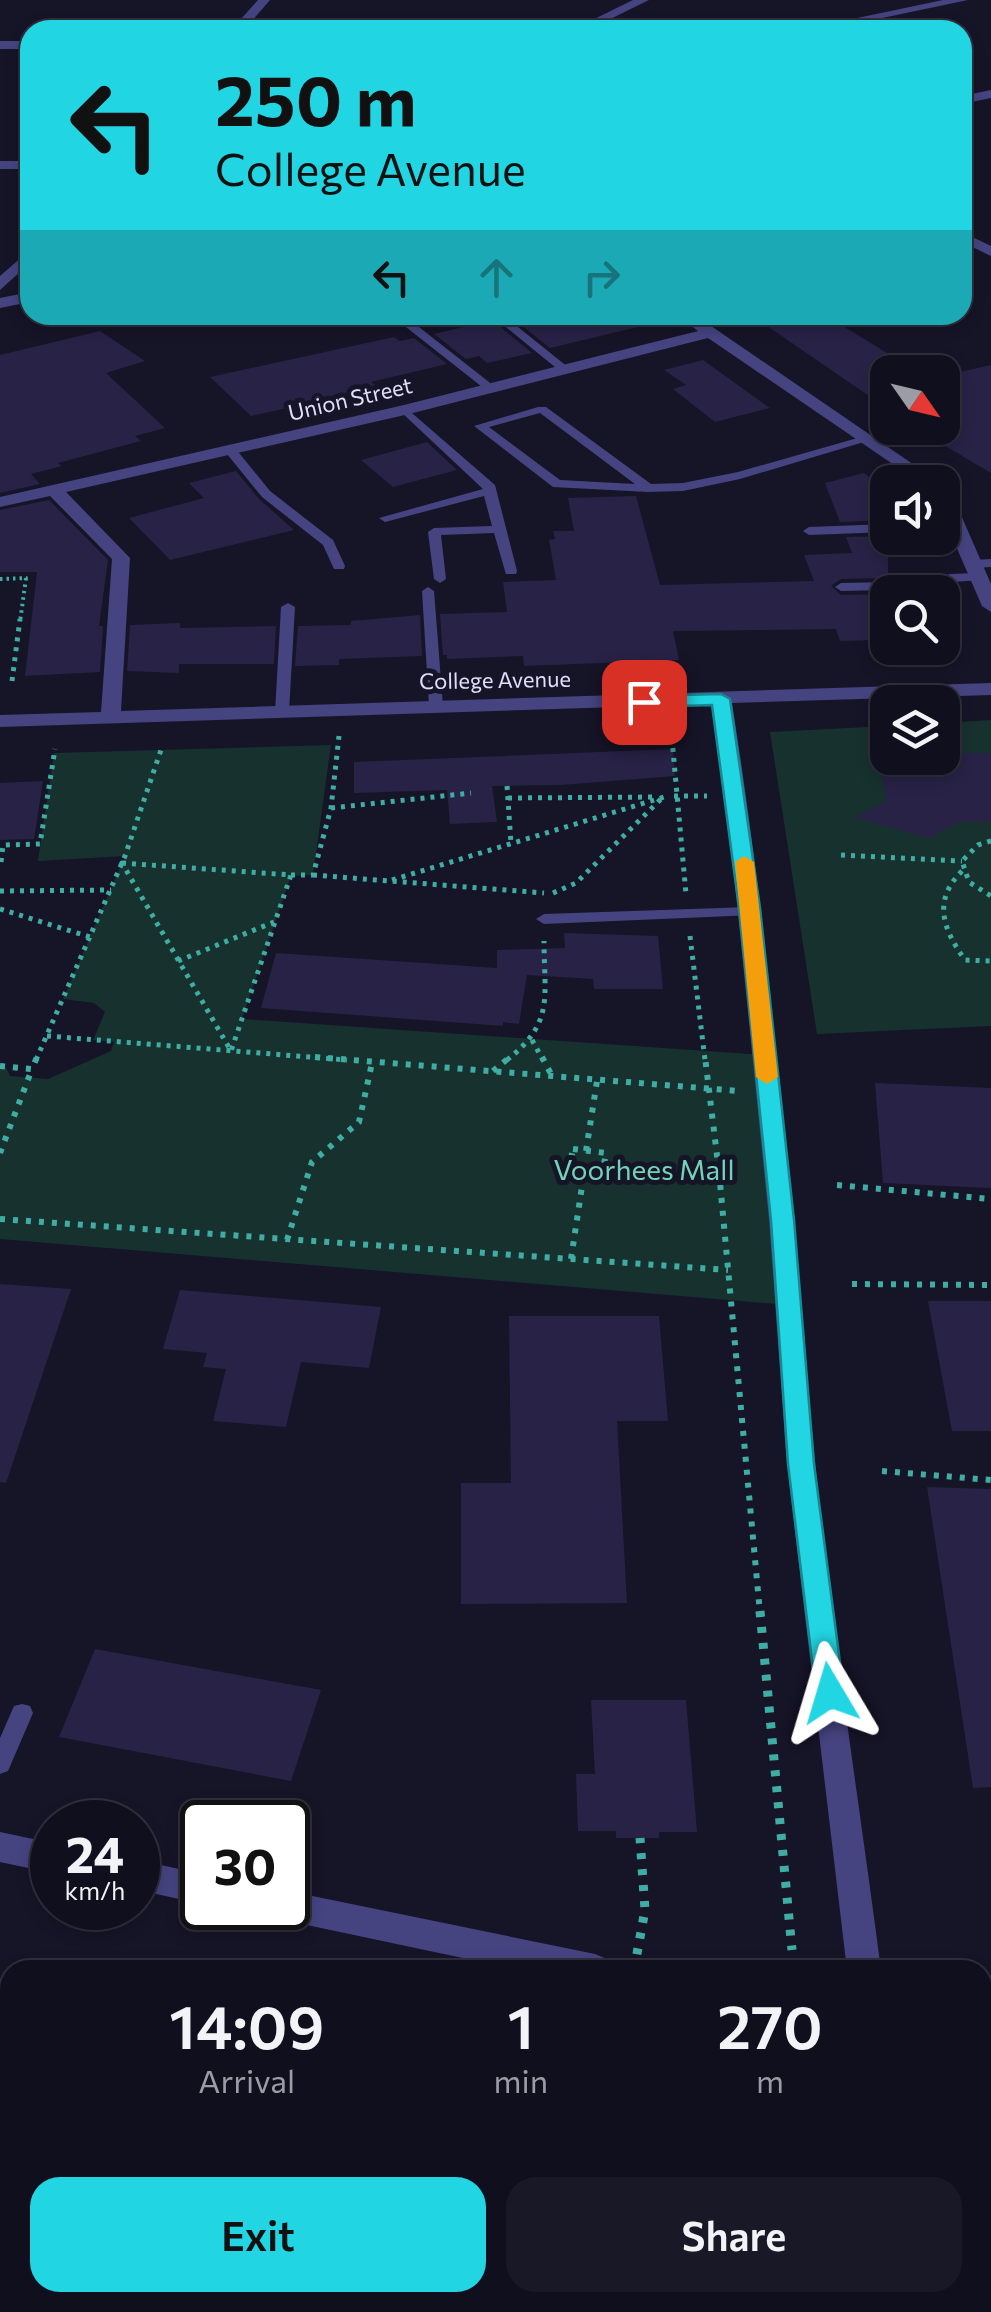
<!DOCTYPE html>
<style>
body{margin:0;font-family:Commissioner,sans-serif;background:#191826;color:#f1f3f6;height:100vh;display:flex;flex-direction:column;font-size:38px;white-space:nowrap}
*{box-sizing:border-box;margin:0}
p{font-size:32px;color:#9c9ca4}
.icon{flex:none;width:55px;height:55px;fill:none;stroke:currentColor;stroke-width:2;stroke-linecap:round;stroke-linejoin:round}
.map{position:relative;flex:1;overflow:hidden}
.drawer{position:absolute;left:0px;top:1960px;width:992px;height:352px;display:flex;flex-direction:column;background:#100f1d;border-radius:30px 30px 0 0;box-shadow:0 5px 15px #0003,0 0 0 2px #302f3b}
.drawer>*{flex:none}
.hud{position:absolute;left:20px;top:20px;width:952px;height:305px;border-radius:30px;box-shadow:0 5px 15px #0003,0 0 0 2px #302f3b;background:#22d5e3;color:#111;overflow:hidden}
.needle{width:65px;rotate:124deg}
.buttons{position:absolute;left:870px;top:355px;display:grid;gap:20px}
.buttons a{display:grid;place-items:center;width:90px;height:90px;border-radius:20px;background:#100f1d;box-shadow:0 5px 15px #0003,0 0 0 2px #302f3b;font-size:50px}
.speed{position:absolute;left:30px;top:1800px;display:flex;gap:20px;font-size:50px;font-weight:700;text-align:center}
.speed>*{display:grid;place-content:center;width:130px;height:130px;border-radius:50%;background:#100f1d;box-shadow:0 5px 15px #0003,0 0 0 2px #302f3b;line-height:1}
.speed small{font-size:25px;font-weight:400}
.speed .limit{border:5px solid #111;border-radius:15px;background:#fff;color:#111}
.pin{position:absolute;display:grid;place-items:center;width:85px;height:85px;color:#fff;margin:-42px;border-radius:20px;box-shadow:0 5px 15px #0006}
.me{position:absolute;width:110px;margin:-55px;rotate:353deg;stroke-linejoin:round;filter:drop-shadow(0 0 8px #0008)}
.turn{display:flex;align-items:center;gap:35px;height:210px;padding:0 30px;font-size:45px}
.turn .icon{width:130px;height:130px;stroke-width:2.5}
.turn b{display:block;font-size:70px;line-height:85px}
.lanes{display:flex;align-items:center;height:95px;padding:0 30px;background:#0003;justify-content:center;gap:50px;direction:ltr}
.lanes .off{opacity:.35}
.eta{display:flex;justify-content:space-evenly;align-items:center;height:170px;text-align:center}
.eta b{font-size:60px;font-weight:600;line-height:70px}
.action{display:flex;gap:20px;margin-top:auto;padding:20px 30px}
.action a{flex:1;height:115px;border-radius:30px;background:#22d5e3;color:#111;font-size:40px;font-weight:600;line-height:115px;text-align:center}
.action a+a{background:#191826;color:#f1f3f6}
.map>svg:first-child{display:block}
</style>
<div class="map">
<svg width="991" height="2312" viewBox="0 0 991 2312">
<rect width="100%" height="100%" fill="#161427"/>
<!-- green -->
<path fill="#17312f" d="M991 720V1026L817 1034 770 732 887 726 888 758H942L943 723Z
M331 745 313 875 291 876 242 1019 765 1055 789 1305 0 1239V1066L6 1067 10 1076 48 1079 111 1051 114 1042 93 1040 105 1012 94 1003 63 999 125 856 38 861 54 753Z"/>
<!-- building -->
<path fill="#282246" d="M636 315 638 327 550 348 510 316Z
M751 315H825L918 372H888V409Z
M492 320 532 353 487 363 479 356 466 359 434 334Z
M100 331 145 361 106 373 165 428 135 436 141 441 58 463 62 466 31 474 40 484 0 493V355Z
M394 337 400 341 414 338 447 364 371 382 379 388 251 416 210 377Z
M703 360 770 408 715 422 673 389 686 385 664 370Z
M991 365V473L915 428H942V376Z
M427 442 457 470 393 487 361 460Z
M236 471 259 499 294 530 170 560 129 518 204 498 189 483Z
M864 473 888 490V520L840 522 825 483Z
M636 496 660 585 814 581 804 555 852 553 846 537 888 536V578L841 579 831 586 841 595 888 594V638L880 625H868L873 640 840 641 836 629 673 631 679 660 524 666 523 656 447 659V655H443L440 614 507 612 503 582 556 580 549 540 555 539 553 531H574L568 498Z
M49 500 108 560 99 626H103L100 672 25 676 37 572H0V510Z
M420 615 422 656 339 659V665L295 666 298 626 351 625V621Z
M180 623V628L276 626 274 664H179V673L127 671 130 625Z
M673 749 675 776 561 785 492 786 497 822 450 824 447 790 354 793V762Z
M957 753H991V822H960L928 838 854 817 887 801 877 754 942 758V754Z
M43 781 34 839 0 840V783Z
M564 933 658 936 663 989H594L593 979 527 975 519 1024 503 1022V1026L261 1008 276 953 497 968V950L565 948Z
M875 1083 991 1088V1188L883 1183Z
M0 1284 71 1289 6 1483 0 1482Z
M180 1290 381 1307 369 1368 301 1362 286 1427 213 1421 226 1369 203 1367 207 1353 163 1349Z
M928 1301H991V1431H952Z
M509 1316H659L668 1421H617L627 1603 461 1604V1483H511Z
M927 1487 991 1489V1787L973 1788Z
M95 1649 321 1690 291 1781 59 1737Z
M591 1700H686L697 1832H659V1838H616V1831H578L576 1774H595Z"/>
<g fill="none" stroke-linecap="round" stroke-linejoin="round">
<!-- path-far3 -->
<path stroke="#40ada4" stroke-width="4" stroke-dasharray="2.5 4" stroke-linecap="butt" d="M0 579 26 578 20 622"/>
<!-- path-far2 -->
<path stroke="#40ada4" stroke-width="5" stroke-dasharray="4 6" stroke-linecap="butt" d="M12 681 20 619
M944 712 957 753
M671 728 686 894
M507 786 511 843
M674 796H707
M508 798 657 797
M331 808 471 793
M991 841 978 845 962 861 969 882 991 896
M841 855 962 861
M1 862 3 845 40 844 55 749
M122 863 291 875 231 1051Z
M962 871C932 901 943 929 965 960L991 961
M291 875H313L331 808 339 736
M313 875 544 893
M392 880 664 797
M0 891 111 890
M553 893 576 883 663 797
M0 909 90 937
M690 936 705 1060
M178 961 274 922
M47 1036 347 1060
M532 1040 543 1060
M36 1060 125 856 162 747
M507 1060C555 1022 544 997 544 941"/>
<!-- path-far1 -->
<path stroke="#40ada4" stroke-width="6" stroke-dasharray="5 8" stroke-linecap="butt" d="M315 1057 739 1091
M542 1057 552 1076
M0 1066 32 1069 37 1057
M493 1071 510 1057
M573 1149 606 1153 602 1175 568 1172Z
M586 1151 597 1081
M0 1153 32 1069
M604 1165 719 1172 705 1057
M719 1172 760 1613
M837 1185 991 1199
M0 1219 728 1270
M287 1240 312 1162 359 1122 372 1063
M571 1259 584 1173
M852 1284 991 1285
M882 1471 991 1480"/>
<!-- path -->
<path stroke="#40ada4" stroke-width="9" stroke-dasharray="6 10" stroke-linecap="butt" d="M760 1611 792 1950
M634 1970 645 1910 640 1838"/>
<!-- service -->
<path fill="#454481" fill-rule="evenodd" d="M491 315H503L569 368V372H561Z
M397 316H405L494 386V390H486L397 320Z
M405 407 495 485 517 571 516 574H506L505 571 494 533 441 535 446 579 440 583 434 579 428 532 434 528 492 526 484 496 385 522 379 518 483 489 401 412 399 410Z
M538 407H546L651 484 683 483 738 472 868 435 874 439 740 479 683 491 648 492 553 487 474 426ZM540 413 635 484 560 480 489 427Z
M227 448H235L270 491 333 540 345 566 344 569H334L323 545 262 497 227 454Z
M888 524V532L809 535 803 531 809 527Z
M991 559V567L973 568 967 564 973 560Z
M978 573 983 574V580L952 582 935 589 841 591 835 587 841 583 933 581 950 574Z
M428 587 434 591 443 706 436 710 429 706 422 591Z
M288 603 295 607 289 712 282 716 275 712 281 607Z
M750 907 755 909 758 912 755 915 544 924 536 919 544 914Z
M22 1704 30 1706 33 1713 8 1771 0 1774V1738L14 1706Z
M0 2067 10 2069V2093L0 2091Z
M10 2146V2192L0 2198V2152Z
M473 2302H499L496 2312H470Z
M736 2302H766L762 2312H732Z"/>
<!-- minor -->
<path fill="#454481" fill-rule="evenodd" d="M633 0H649L588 30H572Z
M943 0H968L825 30H800Z
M0 41H30V49H0Z
M0 161H30V169H0Z
M962 232 991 246V256L962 242Z
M677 315H695L939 482H919L708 338 405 415 66 492 130 558 121 711 991 683V695L732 703C772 954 790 1208 815 1461 832 1631 859 1801 881 1970H847L787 1464 769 1220 728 815 712 704 0 727V715L101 712 112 559 50 496 0 507V497L404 405 698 331Z
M942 487 951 492 991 584V612L982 606 942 514Z"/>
<!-- tertiary -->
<path fill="#454481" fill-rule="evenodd" d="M258 0H270L244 30H231Z
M991 90V98L962 104V96Z
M30 250V263L0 290V276Z
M30 292V302L0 308V298Z
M0 1832 52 1843V1873L0 1862Z
M138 1860 202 1874V1904L138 1890Z
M288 1891 595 1954 607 1959 612 1970H519L288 1921 276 1917 272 1908H288Z
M982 2023 991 2025V2059L982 2057Z"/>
</g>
<!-- route -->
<path fill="#22d5e3" stroke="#168a94" stroke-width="2.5" d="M721 694 730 699 760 908 794 1220 814 1464 844 1693 840 1701 830 1705 820 1701 816 1693 788 1464 771 1220 739 908 712 705 644 707 635 702 644 696Z"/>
<!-- slow -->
<path fill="#f59e0b" d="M744 856 754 862 778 1077 767 1084 756 1077 735 862Z"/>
<g text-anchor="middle" stroke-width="10" stroke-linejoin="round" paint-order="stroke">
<!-- far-street labels -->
<g font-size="22" fill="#e1defb" stroke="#161427">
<text transform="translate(350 399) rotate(-13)" y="8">Union Street</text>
<text transform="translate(495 680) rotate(-1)" y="8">College Avenue</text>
</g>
<!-- park labels -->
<g font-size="28" fill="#72d3b8" stroke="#161427">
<text x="644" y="1180">Voorhees Mall</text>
</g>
</g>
</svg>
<div class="buttons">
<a><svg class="needle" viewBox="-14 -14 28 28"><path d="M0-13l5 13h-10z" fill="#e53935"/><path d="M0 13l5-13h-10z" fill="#9c9ca4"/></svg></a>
<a><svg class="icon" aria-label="sound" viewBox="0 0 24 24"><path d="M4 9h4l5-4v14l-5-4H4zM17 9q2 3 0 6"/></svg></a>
<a><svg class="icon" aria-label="search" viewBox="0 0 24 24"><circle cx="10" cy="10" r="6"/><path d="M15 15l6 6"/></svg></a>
<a><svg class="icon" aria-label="layers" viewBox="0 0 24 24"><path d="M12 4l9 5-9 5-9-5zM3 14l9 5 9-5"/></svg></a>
</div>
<div class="speed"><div>24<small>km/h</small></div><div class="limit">30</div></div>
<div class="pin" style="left:644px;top:702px;background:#d93025"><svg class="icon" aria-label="arrive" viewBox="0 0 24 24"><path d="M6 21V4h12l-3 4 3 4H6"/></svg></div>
<svg class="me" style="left:830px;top:1693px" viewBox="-20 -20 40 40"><path d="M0-17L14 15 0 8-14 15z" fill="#22d5e3" stroke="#fff" stroke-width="4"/></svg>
<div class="hud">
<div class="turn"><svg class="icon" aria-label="left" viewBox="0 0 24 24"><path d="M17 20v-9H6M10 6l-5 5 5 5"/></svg><div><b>250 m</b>College Avenue</div></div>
<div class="lanes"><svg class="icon" aria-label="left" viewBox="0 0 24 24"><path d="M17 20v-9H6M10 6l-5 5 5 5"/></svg><svg class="icon off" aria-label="ahead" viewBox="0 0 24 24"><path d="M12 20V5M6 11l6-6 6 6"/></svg><svg class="icon off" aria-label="right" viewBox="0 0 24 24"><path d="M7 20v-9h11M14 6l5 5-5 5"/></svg></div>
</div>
<section class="drawer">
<div class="eta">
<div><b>14:09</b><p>Arrival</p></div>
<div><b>1</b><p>min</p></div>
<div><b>270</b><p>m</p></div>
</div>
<div class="action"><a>Exit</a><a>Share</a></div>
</section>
</div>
